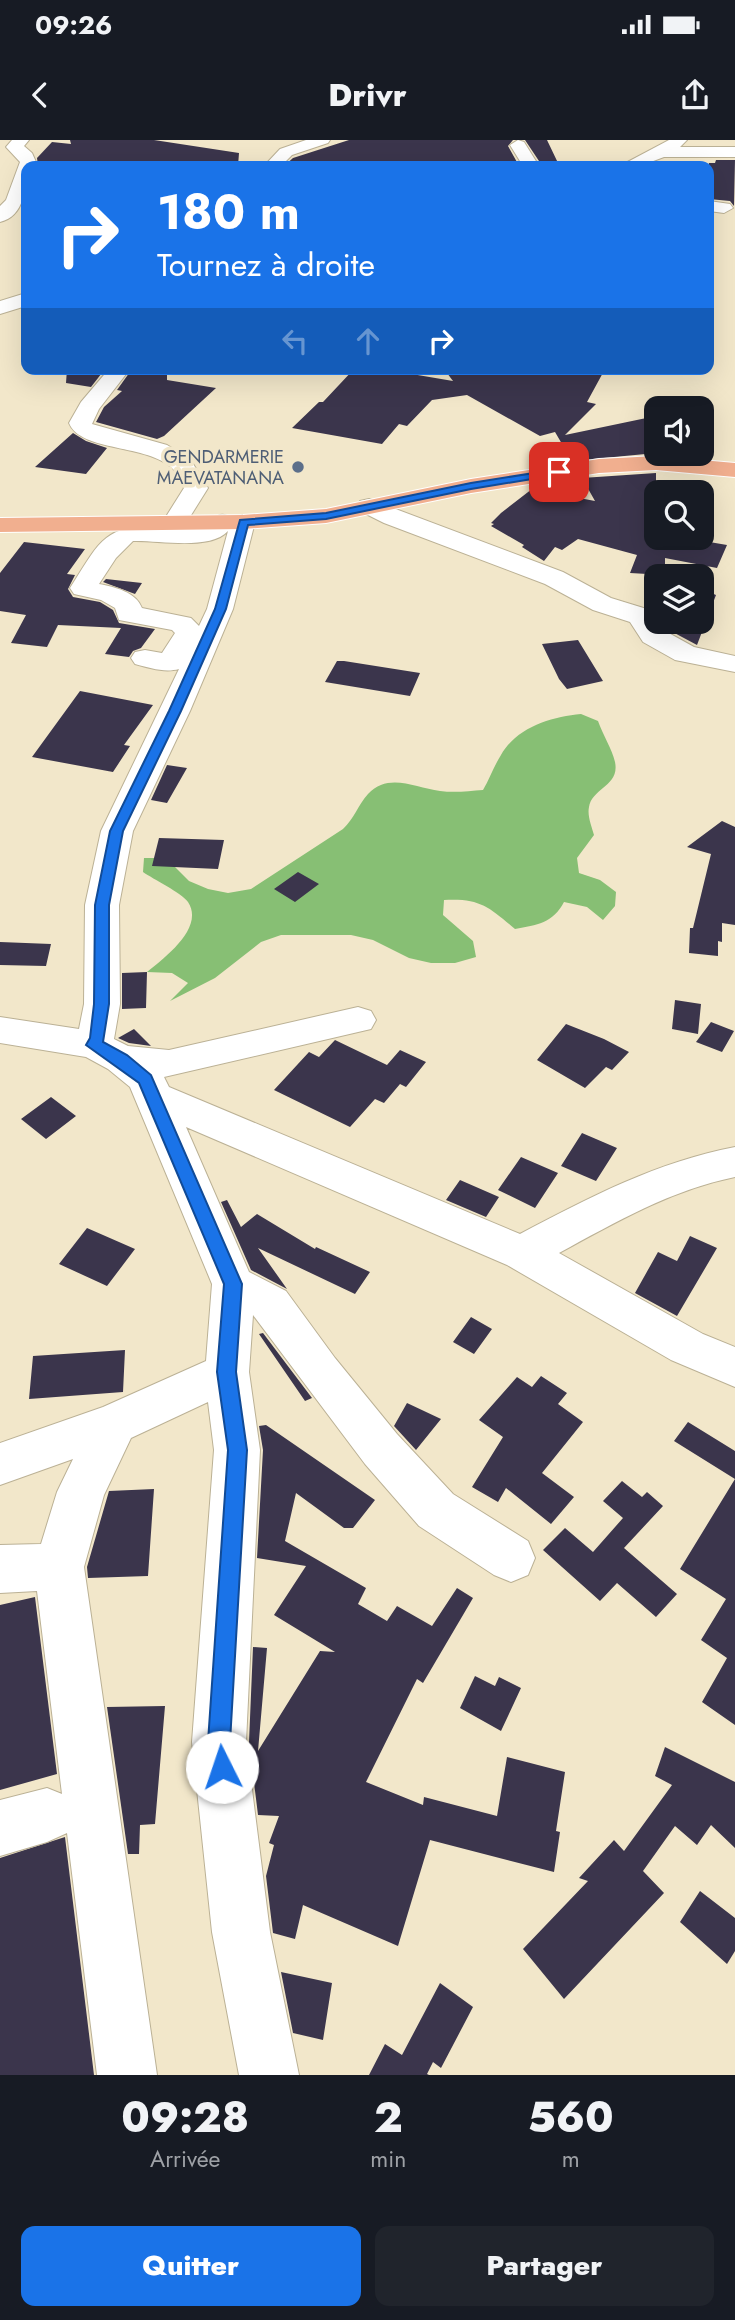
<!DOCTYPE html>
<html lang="fr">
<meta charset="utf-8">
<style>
body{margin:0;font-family:Jost,sans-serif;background:#20242c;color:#f1f3f6;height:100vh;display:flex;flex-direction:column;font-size:26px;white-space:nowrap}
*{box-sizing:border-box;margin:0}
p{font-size:23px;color:#9ea1a6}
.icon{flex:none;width:38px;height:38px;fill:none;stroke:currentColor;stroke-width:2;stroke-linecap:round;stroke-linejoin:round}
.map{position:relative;height:1935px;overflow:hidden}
.panel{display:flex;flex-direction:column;background:#171b24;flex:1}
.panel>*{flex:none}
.banner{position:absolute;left:21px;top:21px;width:693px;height:214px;border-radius:14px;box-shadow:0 7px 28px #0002;background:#1a73e8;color:#fff;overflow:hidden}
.fabs{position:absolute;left:644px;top:256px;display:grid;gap:14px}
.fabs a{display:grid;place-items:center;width:70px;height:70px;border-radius:14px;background:#171b24;box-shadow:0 7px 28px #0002;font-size:35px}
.pin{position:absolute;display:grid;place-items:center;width:60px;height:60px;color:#fff;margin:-30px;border-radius:14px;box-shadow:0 4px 10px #0006}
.me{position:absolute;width:77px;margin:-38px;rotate:356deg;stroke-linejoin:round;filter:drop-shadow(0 0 5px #0008)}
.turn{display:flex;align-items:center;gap:24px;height:147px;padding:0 21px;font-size:32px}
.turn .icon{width:91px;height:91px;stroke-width:2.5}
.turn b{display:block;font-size:49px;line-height:60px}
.lanes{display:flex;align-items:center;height:66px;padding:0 21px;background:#0003;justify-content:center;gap:35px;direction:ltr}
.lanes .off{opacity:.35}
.eta{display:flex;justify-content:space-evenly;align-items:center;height:119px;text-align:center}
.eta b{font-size:42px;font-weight:800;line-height:49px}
.cta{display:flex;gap:14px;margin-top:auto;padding:14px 21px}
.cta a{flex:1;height:80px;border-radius:14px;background:#1a73e8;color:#fff;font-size:28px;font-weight:800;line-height:80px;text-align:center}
.cta a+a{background:#20242c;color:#f1f3f6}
.status{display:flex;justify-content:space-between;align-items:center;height:49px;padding:0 35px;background:#171b24;direction:ltr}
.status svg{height:19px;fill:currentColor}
header{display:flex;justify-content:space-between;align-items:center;height:91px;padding:0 21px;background:#171b24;font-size:32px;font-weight:800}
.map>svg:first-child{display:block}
</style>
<div class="status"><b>09:26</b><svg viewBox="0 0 49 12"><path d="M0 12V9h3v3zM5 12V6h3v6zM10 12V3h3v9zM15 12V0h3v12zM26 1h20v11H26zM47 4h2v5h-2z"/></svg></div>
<header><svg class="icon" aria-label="back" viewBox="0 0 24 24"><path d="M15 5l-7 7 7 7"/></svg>Drivr<svg class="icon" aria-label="share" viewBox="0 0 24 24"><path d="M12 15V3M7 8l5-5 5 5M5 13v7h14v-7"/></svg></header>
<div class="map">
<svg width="735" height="1935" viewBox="0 0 735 1935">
<rect width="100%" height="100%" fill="#f2e7ca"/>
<!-- forest -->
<path fill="#87bf74" d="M581 574 598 581C603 595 612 609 615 622 620 646 592 648 589 667 587 676 592 687 594 695L577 718 579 733 600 740 616 752 615 766 603 780 587 767 564 762C553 783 537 785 515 789 489 767 480 758 444 760L443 775 473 801 476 817 455 823H431L409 818 373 800 351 795H281L261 802 215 838 170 861 188 843 172 833 147 832C164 818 205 788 188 762 182 753 153 739 143 732L144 718H166L189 741 208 749 228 753 251 749 343 689C354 679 358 665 368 654 389 632 415 648 440 651 455 653 469 651 483 650 490 638 494 626 501 615 517 587 551 577 581 574Z"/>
<!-- building -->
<path fill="#3b354c" d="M70 0H154L239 13 238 26H38L37 18 52 2 71 4Z
M349 0H513L508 6 518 24 284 26 293 18Z
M525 0H547L558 23 541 24Z
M716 20H735L734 66 730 61 709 59V23H715Z
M67 229H105L91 247 66 243Z
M132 229H167V240L216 248 164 296 157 299 96 282 104 267 122 251 117 250Z
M354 229 394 231 453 241 444 229H605L587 262 596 264 565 295 656 276V313L572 321 555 292 540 296 467 255 432 260 407 286 399 284 382 304 292 288 319 262H323Z
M73 293 86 301 107 308 86 334 35 327Z
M656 333V397H680L727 405 717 428 665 418V435L630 433 637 415 578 399 562 410 555 407 544 421 522 407 524 405 491 386 494 384 491 383 501 373 532 349 595 361 582 338Z
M24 402 85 409 67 434 75 435 68 449 73 457 100 462 113 470 119 483 155 489 141 508 133 511 129 517 105 514 121 488 58 485 47 507 11 503 26 475 0 471V433Z
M106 439 142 443 135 454 103 442Z
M702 449 716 455 697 505 667 489 661 481H702Z
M578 500 603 541 567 549 559 539 542 504Z
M337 521H344L420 533 410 556 325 542Z
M80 551 153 565 124 605 130 606 113 632 32 617Z
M167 625 187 628 167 663 151 660Z
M722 681 735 687V785L722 783V802L718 801V816L689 813 690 788H693L711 714 687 707Z
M159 698 224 700 218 729 152 726Z
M298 732 319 744 295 762 274 749Z
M0 802 51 804 46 826 0 825Z
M147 832 146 868 122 869V833Z
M675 860 701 864 698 894 672 889Z
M711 882 734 891 722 912 696 902Z
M566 884 604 899 629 912 612 930 606 927 585 948 537 920Z
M134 889 151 906 129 903 118 898Z
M335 900 387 925 400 910 426 922 406 947 400 944 384 963 375 959 350 987 274 950 309 912 319 917Z
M51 957 76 976 46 999 21 979Z
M582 993 617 1008 596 1041 561 1026Z
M521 1017 558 1033 535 1068 498 1050Z
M460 1040 499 1057 486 1077 446 1060Z
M227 1060 241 1087 257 1074 315 1109 316 1107 370 1132 355 1154 258 1108 287 1149 251 1130 221 1062Z
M87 1088 135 1109 107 1146 59 1124Z
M690 1096 717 1108 677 1176 635 1153 658 1112 677 1121Z
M471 1177 492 1189 474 1214 453 1202Z
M263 1193 312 1258 305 1261 259 1194Z
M125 1210 123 1252 29 1259 33 1216Z
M541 1236 567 1253 558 1264 583 1282 542 1333 574 1357 551 1384 506 1348 498 1362 472 1347 503 1297 479 1280 517 1237 532 1247Z
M407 1263 441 1279 416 1310 394 1286Z
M688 1282 735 1311V1585L702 1562 727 1518 701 1500 726 1459 680 1429 735 1339 674 1301Z
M266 1285 375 1360 353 1388H344L296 1353 285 1401 366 1448 358 1464 387 1481 397 1466 432 1486 457 1448 473 1458 423 1543 417 1539 366 1642 423 1665 424 1657 497 1676 507 1617 565 1632 556 1691 560 1692 554 1732 430 1700 398 1806 303 1765 295 1799 273 1793 266 1736 274 1705 269 1703 279 1676 258 1675 249 1602 253 1507 267 1508 258 1611 320 1511 335 1512 274 1475 306 1426 257 1418 263 1310 259 1286Z
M622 1341 642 1357 647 1352 663 1366 624 1408 677 1454 656 1477 617 1443 600 1461 543 1410 565 1388 593 1412 623 1378 603 1361Z
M154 1349 148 1436 88 1438 87 1427 109 1351Z
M35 1457 57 1634 0 1650V1465Z
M475 1536 495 1546 499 1537 521 1548 501 1591 460 1568Z
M165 1566 155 1684 140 1685 139 1714H128L107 1567Z
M665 1607 735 1642V1708L711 1685 697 1705 675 1686 643 1731 664 1753 564 1859 523 1809 588 1741 579 1738 614 1700 624 1711 672 1645 655 1636Z
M65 1697 94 1935H0V1718Z
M700 1751 735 1778V1811L727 1824 680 1782Z
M281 1832 332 1843 323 1900 293 1893Z
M440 1843 473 1867 441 1928 433 1922 427 1934 429 1935H369L385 1904 402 1915Z"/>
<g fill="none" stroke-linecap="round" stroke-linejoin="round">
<!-- minor casing -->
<g stroke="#bbb195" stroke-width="2">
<path id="minor" d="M12 0H29L24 6 32 13 36 22 35 26H26C26 47 25 76 0 82V66L6 60 20 22 6 7Z
M306 0H330L328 3 292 15 281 26H264L280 9Z
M518 0 524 2 539 26H523L510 5Z
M669 0H687L680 7H735V17H664L640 26H620Z
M709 61 730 64 733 68 724 73 709 71Z
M26 153V166L0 174V161Z
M109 229H130L99 269 92 284 167 305 190 319 208 348 183 388 202 387C213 382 219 367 232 380L243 375 252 377 255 382 233 469 190 571 133 691 119 765 120 864 114 899 128 906 169 910 358 867 371 871 376 880 371 889 164 937 169 947 520 1094C590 1057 657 1022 735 1007V1037C671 1050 616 1082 559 1113L703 1194 735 1207V1247L671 1220 507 1125 186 987 249 1132 286 1151 335 1218 397 1294 453 1354 528 1401 535 1418 528 1435 511 1442 494 1435 419 1386 365 1324 253 1175 249 1232 260 1310 246 1602 270 1792 299 1935H239L212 1792 192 1602 214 1310 208 1262 131 1298 104 1355 84 1427 157 1935H97L67 1693 47 1702 0 1716V1660L47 1648 62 1654 37 1451 0 1453V1405L41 1404 57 1352 73 1319 0 1345V1303L103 1267 206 1221 212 1144 130 947 108 929 86 917 0 903V877L79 889 84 864 85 765 101 691 179 529C165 533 150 528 135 524L131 518 135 512 145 510 162 513 175 493 172 490 119 480 115 468 101 460 74 454 70 448C100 402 103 383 164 387L162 383 184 348C181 342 177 333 173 329 149 304 80 312 69 283L81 262ZM228 391 207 469 199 486 191 478 142 468C136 452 115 447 99 444L116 418 133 401C158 400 210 411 228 391Z
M369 359 563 432 611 458 650 470 665 491 694 507 735 516V532L675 520 643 502 630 482 593 470 545 444 384 383 360 371 357 366 360 361Z"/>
</g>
<!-- major casing -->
<g stroke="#fff" stroke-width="2">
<path id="major" d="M656 316 735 323V337L656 330 599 333 471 353 326 383 243 389 0 392V378L243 375 326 369 471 339 599 319Z"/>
</g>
<!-- minor -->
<use href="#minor" fill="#fff" fill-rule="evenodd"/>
<!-- major -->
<use href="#major" fill="#f1af8f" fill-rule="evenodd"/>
</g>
<!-- route -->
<path fill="#1a73e8" stroke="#114b97" stroke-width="2" d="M559 329 564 332 562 334 471 349 326 379 248 385 226 469 181 571 123 691 109 765V864L103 902 127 915 151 935 242 1144 236 1232 247 1310 230 1602 233 1627 230 1635 222 1638 214 1635 208 1602 228 1310 217 1232 224 1144 139 943 86 905 90 898 94 864 95 765 110 691 169 571 215 469 240 380 326 373 471 343Z"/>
<!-- markers -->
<circle fill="#5c6f8a" stroke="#f2e7ca" stroke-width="2.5" cx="298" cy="327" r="7"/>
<g text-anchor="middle" stroke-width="7" stroke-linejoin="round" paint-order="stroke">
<!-- far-service labels -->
<g font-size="18" fill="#4e5e75" stroke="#f2e7ca" text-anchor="end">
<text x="284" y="323">GENDARMERIE<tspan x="284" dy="21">MAEVATANANA</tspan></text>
</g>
</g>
</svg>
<div class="fabs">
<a><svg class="icon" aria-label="sound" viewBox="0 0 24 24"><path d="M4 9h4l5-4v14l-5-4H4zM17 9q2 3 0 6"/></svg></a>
<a><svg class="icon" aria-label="search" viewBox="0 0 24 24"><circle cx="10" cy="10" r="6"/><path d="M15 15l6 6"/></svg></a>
<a><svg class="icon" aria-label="layers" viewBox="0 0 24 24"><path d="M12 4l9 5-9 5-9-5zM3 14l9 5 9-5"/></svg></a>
</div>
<div class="pin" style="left:559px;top:332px;background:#d93025"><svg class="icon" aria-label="arrive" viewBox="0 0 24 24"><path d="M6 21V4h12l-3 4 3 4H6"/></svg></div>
<svg class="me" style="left:222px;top:1627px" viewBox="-20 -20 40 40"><circle r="19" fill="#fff"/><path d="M0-13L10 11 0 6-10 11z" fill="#1a73e8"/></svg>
<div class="banner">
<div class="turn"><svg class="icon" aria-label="right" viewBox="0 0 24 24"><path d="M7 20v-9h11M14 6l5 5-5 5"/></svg><div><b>180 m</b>Tournez à droite</div></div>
<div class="lanes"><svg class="icon off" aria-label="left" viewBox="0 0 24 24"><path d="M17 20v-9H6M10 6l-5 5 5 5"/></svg><svg class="icon off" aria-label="ahead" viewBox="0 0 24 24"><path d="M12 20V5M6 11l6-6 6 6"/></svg><svg class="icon" aria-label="right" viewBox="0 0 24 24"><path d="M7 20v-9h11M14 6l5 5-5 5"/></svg></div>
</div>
</div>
<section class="panel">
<div class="eta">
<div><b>09:28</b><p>Arrivée</p></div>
<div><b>2</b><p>min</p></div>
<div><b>560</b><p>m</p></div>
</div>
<div class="cta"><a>Quitter</a><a>Partager</a></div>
</section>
